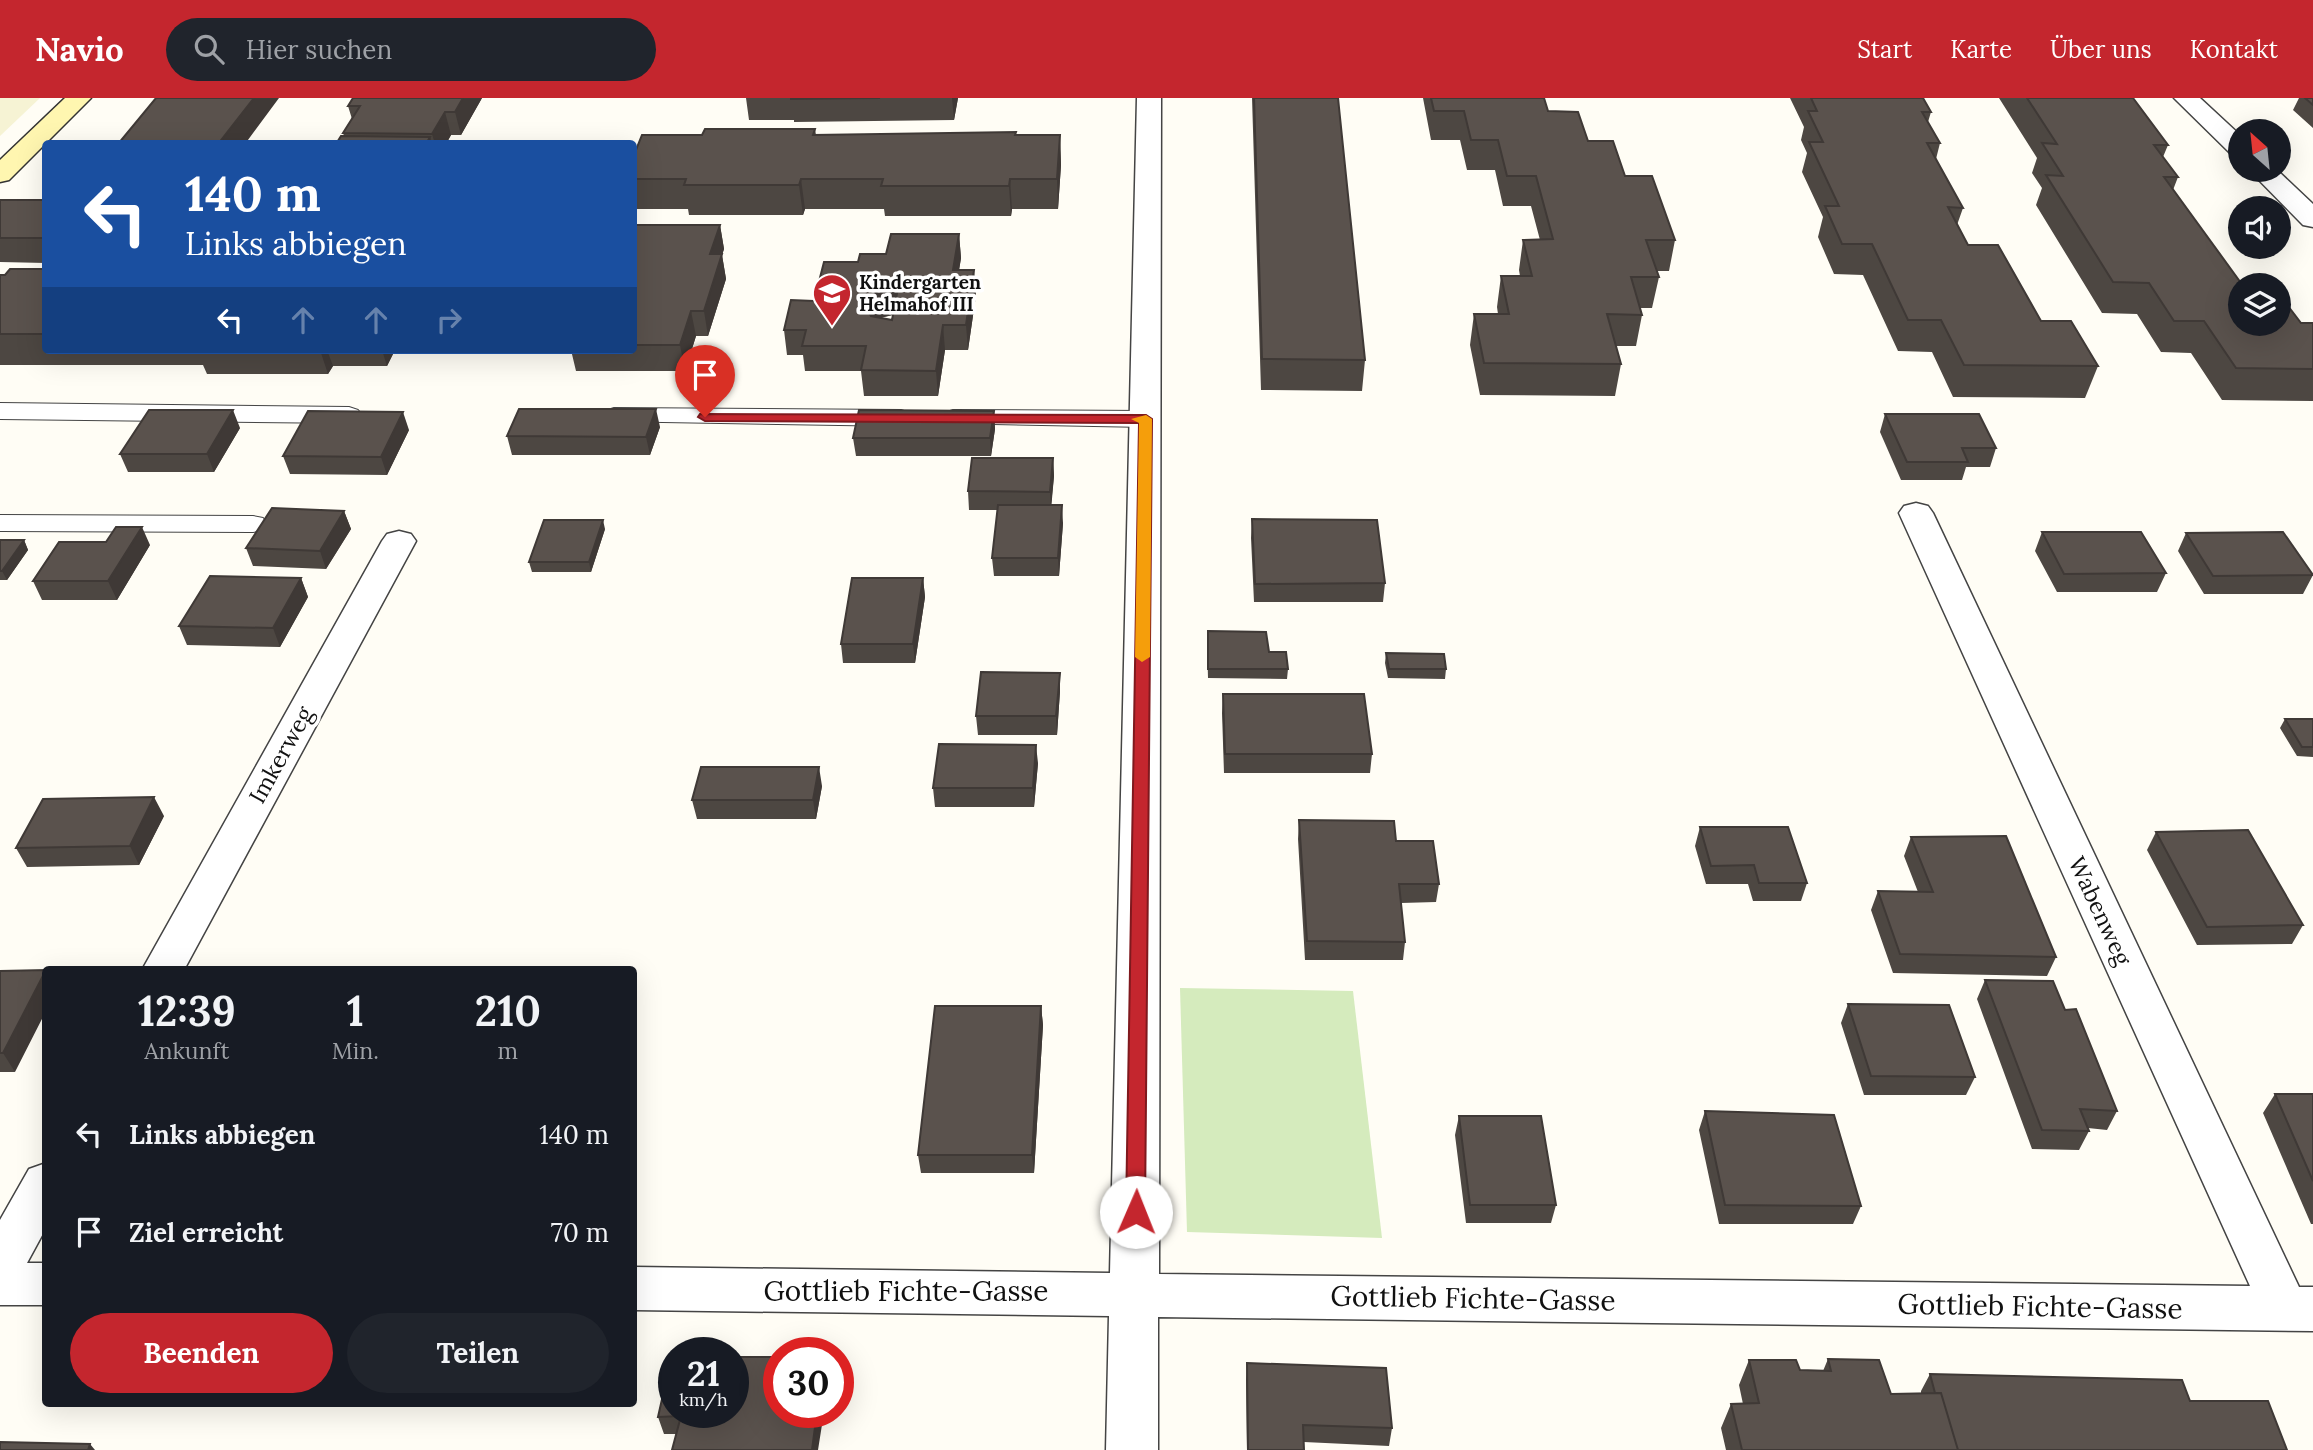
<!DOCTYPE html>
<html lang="de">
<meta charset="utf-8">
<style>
body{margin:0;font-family:Lora,serif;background:#20242c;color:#f1f3f6;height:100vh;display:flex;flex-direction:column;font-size:26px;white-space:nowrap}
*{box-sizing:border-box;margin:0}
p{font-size:23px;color:#9ea1a6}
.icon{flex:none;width:38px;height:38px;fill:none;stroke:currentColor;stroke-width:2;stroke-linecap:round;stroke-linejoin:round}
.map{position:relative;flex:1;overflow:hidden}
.sheet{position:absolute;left:42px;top:868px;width:595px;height:441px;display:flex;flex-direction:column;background:#171b24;border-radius:7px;box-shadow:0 7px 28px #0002}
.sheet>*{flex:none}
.top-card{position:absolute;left:42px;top:42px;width:595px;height:214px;border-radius:7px;box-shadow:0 7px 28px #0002;background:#1a4fa0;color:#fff;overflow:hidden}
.needle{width:46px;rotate:333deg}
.controls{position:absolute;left:2228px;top:21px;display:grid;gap:14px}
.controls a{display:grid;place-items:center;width:63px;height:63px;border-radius:50%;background:#171b24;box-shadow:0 7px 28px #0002;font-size:35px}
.speed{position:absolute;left:658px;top:1239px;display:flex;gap:14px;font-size:35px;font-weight:700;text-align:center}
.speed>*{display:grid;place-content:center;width:91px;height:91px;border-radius:50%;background:#171b24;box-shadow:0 7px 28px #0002;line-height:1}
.speed small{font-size:18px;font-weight:400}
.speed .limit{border:10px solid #d22;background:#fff;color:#111}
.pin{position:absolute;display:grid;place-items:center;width:60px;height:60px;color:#fff;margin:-72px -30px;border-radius:50% 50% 50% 0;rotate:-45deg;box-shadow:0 0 7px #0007}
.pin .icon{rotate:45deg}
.me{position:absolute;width:77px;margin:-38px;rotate:1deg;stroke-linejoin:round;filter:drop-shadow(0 0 5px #0008)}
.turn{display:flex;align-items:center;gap:24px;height:147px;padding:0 28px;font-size:32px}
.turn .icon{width:91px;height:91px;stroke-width:2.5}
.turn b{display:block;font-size:49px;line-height:60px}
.lanes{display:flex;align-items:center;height:66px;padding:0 28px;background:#0003;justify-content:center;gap:35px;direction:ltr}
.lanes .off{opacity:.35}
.eta{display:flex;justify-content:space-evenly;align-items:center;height:119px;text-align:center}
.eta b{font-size:42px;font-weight:700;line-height:49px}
.action{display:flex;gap:14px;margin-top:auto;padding:14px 28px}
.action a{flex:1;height:80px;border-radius:42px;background:#c4262e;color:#fff;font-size:28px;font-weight:700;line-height:80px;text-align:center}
.action a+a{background:#20242c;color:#f1f3f6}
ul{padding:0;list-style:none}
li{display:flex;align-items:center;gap:21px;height:98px;padding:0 28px}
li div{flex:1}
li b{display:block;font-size:26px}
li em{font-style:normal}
header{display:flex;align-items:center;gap:42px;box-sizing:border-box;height:98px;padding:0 35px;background:#c4262e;color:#fff}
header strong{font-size:33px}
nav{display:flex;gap:38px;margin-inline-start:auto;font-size:24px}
.search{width:490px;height:63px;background:#20242c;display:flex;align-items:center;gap:18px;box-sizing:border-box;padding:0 24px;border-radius:38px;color:#9ea1a6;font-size:26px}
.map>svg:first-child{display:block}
</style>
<header>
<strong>Navio</strong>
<div class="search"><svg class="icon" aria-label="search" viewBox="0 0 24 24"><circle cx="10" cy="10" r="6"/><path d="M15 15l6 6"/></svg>Hier suchen</div>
<nav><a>Start</a><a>Karte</a><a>Über uns</a><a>Kontakt</a></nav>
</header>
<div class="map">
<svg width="2313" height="1352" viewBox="0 0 2313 1352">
<rect width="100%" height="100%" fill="#fffdf5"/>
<!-- farmland -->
<path fill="#f6f3d4" d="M0 0H40L0 38Z"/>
<!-- green -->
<path fill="#d5ebbd" d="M1180 890 1353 893 1382 1140 1187 1134Z"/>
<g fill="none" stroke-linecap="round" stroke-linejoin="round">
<!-- service casing -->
<g stroke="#444" stroke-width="2">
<path id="service" d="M0 305 349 309 358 312 362 317 358 322 349 325 0 321Z
M614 310 901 312 910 315 914 320 910 325 901 328 605 323 601 318 605 313Z
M953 312 1146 313 1155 316 1159 321 1155 326 1146 329 944 325 940 320 944 315Z
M0 417 253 418 263 420 267 426 263 432 253 434 0 433Z"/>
</g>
<!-- minor casing -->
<g stroke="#444" stroke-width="3">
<path id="minor" d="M1137 0H1161L1159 1176 2250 1188 1899 415 1904 408 1916 405 1928 408 1933 415 2299 1189H2313V1233L1158 1219V1352H1106L1109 1218 634 1212V1169L1110 1175Z
M2174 0H2200L2240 37V59L2231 56Z
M2249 72H2277L2313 106V129L2303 127Z
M399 433 411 436 416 443 184 872H142L382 443 387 436Z
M46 1065V1130L27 1165H46V1207H0V1122L29 1071Z"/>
</g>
<!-- secondary casing -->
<g stroke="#333" stroke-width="3">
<path id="secondary" d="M65 0H91L9 82 0 84V62Z"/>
</g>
<!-- service -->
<use href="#service" fill="#fff" fill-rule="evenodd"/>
<!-- minor -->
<use href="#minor" fill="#fff" fill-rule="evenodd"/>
<!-- secondary -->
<use href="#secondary" fill="#fff6b0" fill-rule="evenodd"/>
</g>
<!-- wall -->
<path fill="#4d4742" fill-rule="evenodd" d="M482 0 461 37H451L446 46H336L344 38 343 35 352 21 348 8Z
M746 0H958L954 22 794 24V22H749Z
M1252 0H1338L1365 262 1362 293 1261 292Z
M1423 0H1544L1548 13 1588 43 1625 78 1675 142 1669 173H1656L1659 179 1652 210H1640L1642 217 1636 248H1616L1621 266 1615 298 1480 297 1470 247 1474 216H1498L1497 209 1501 178H1520L1519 172 1523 142H1540L1531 108H1503L1495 72H1467L1460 42H1431Z
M1790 0H1923L1931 14 1928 24 1940 45 1936 61 1963 110 1957 127 1968 147 2041 223 2098 268 2085 300 1953 299 1932 254 1898 253 1863 177 1834 176 1818 139 1823 119 1802 74 1807 55 1801 42 1804 29Z
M1999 0H2133L2168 47 2163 59 2178 79 2173 92 2241 185 2301 225H2313V303L2222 302 2191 255 2161 254 2137 216 2102 215 2036 107 2042 90 2032 75 2037 60Z
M2299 0H2313V30L2293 12Z
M815 31 816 37 1016 34V37H1060L1061 67 1058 111H1012L1011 118H885L884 111H805L803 117H689L688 111H634V57L702 37Z
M0 102H46V165L0 164Z
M634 127H720L724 151 722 157 726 181 708 238H696L685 273H576L571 252H634Z
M959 136 961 160 959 172 976 197 968 252H945L938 298H864L861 273H805L803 257H787L784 232 814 203 858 164ZM893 217 892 222 880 220Z
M46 171V252H395L387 268H333L328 276H207L203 267H0V177Z
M994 313 995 331 991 358H856L853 340Z
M1885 316 1996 350 1990 369H1966L1962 382H1901L1880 334Z
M660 329 650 357H512L507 338Z
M240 330 214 374H128L120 356Z
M409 332 387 377 290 376 283 358Z
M1053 360 1054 378 1051 407 1063 425 1059 478H994L992 460 998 412H969L968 393Z
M344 413 351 431 326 471 253 468 246 450Z
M1252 421 1385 485 1383 504H1254L1251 440Z
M605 431 591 474H532L529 464Z
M2042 434 2166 475 2157 494H2057L2035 453Z
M2186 435 2313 477 2303 496H2204L2178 453Z
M0 442H24L28 452 7 482H0Z
M150 447 117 502H42L33 483Z
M301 480 308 499 280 549 187 547 179 528Z
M923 480 925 499 915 565H843L841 546Z
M1207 543 1269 554 1288 571 1287 581 1208 580Z
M1386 555 1446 571 1445 581 1388 580 1385 565Z
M1060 575V593L1057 637H978L976 618Z
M1223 596 1372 656 1370 675H1224L1222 615Z
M2285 621H2313V659L2297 658 2280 630Z
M1038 665 1034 709H935L933 690Z
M822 688 816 721H697L692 702Z
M164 718 139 767 27 769 16 750Z
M1299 722 1396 743 1439 786 1436 804 1401 805 1405 844 1403 862H1305L1298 741Z
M1700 729 1807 785 1801 803H1753L1748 786H1706L1695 748Z
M2156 734 2303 827 2292 846 2197 847 2147 752Z
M1911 739 2056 859 2047 878 1893 875 1871 812 1878 793 1918 794 1904 758Z
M0 873 15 974H0Z
M1985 882 2117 1013 2107 1032 2088 1030 2089 1033 2079 1052 2032 1051 1977 901Z
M1848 906 1975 979 1966 997H1864L1841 925Z
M1041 908 1043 927 1034 1075H921L918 1057Z
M2275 996H2313V1126H2311L2263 1015Z
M1705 1013 1861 1108 1853 1126H1719L1699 1032Z
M1459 1018 1556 1107 1551 1125H1466L1455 1037Z
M1828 1261 1891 1296 1921 1295V1293L1930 1276 2190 1303 2287 1352H1726L1721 1330 1731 1306H1743L1739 1287 1749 1262 1800 1272 1823 1273Z
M1247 1265 1392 1330 1389 1348 1304 1344V1352H1247L1246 1282Z
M733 1314 676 1336H664L658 1319Z"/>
<!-- shaded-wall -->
<path fill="#3f3936" d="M254 0H279L245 46H218Z
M463 0H482L461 37 455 14Z
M952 0H958L954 22Z
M445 14 451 37 446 46H435L432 36Z
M1060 37 1061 67 1058 111 1057 81Z
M430 39 432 46H426Z
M801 81 805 111 803 117 799 87Z
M1010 81 1012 111 1011 118 1009 88Z
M720 127 724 151 722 157 726 181 708 238 704 213 710 156Z
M959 136 961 160 955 197 953 172Z
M974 172 976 197 968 252 966 227Z
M898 190 901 215 879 220 868 231 865 206 876 195Z
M691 213 696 238 685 273 680 247Z
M943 227 945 252 938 298 936 273Z
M320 252H327L333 268 328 276Z
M382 252H395L387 268Z
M656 311 660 329 650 357 646 339Z
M233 312 240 330 214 374 207 356Z
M994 313 995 331 991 358 990 340Z
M403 314 409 332 387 377 381 359Z
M1053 360 1054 378 1051 412 1050 394Z
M1062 407 1063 425 1059 478 1058 460Z
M344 413 351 431 326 471 320 453Z
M603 422 605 431 591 474 589 464Z
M142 429 150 447 117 502 108 483Z
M24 442 28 452 7 482 2 473Z
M301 480 308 499 280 549 273 530Z
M923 480 925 499 915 565 913 546Z
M1060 575V593L1057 637 1056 618Z
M1036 647 1038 665 1034 709 1033 690Z
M819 669 822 688 816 721 813 702Z
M154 699 164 718 139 767 130 748Z
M46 872V913L15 974 3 955Z
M1041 908 1043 927 1034 1075 1032 1057Z
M817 1314H824L818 1352H812Z
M90 1346 95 1352H88Z"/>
<!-- building -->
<path fill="#5a524d" stroke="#3f3936" stroke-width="2" fill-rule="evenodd" d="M156 0H254L218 46H118Z
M353 0H463L455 14H445L432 36 343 35 360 8H348Z
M791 0H880L791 1Z
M1254 0H1338L1365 262 1262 261Z
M1431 0H1544L1548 13 1578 14 1588 43H1613L1625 78H1652L1675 142H1646L1659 179H1631L1642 217 1607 216 1621 266 1484 265 1474 216H1509L1501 178H1532L1523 142 1553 141 1536 78H1507L1498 42H1471L1464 13H1434Z
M1811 0H1923L1931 14H1922L1940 45H1927L1963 110 1948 109 1968 147H1998L2041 223H2071L2098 268 1964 267 1941 222H1908L1872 146H1842L1825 108H1839L1809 44H1823L1808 13H1817Z
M2027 0H2133L2168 47H2154L2178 79H2164L2241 185 2271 186 2273 187H2240V226H2278V195L2301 225H2313V271L2236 270 2204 223H2174L2149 185 2113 184 2046 77 2063 78 2042 45 2057 46Z
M2305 0H2313V7Z
M705 31H815L813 37 1016 34 1015 37H1060L1057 81H1010L1009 88H881L883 81H801L799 87H684L686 81H634V57L642 37H702Z
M341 38 430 39 426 46H336Z
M0 102H46V140H0Z
M634 127H720L710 156H722L704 213H691L680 247H634Z
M891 136H959L953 172H974L966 227H943L936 273 861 272 866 248H802L806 232H784L791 202 814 203 824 164H858L860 156H886ZM898 190 892 222 871 218 865 206 876 195Z
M10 171H46V236H0V177H5Z
M519 311H656L646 339 507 338Z
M149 312H233L207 356H120Z
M859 312 994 313 990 340H853Z
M308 313 403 314 381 359 283 358Z
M1885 316H1979L1996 350H1962L1968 364H1907Z
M972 360H1053L1050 394 968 393Z
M998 407H1062L1058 460H992Z
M272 410 344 413 320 453 246 450Z
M1252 421 1377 422 1385 485 1255 486Z
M544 422H603L589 464H529Z
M116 429H142L108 483H33L59 444H106Z
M2042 434H2141L2166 475 2064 476Z
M2283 434 2313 477 2213 478 2186 435Z
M0 442H24L2 473H0Z
M210 478 301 480 273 530 179 528Z
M852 480H923L913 546H841Z
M1208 533 1266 534 1269 554H1286L1288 571H1208Z
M1386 555 1444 556 1446 571H1389Z
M981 574 1060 575 1056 618H976Z
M1223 596H1364L1372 656H1225Z
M2285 621H2313V649H2302Z
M939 646 1036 647 1033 690H933Z
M701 669H819L813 702H692Z
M154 699 130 748 16 750 43 701Z
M1299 722 1394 723 1396 743H1433L1439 786H1399L1405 844 1307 843Z
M1700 729H1788L1807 785H1759L1754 767 1711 768Z
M2248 732 2303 827 2207 829 2156 734Z
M2006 738 2056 859 1900 856 1878 793 1933 794 1911 739Z
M46 872 3 955H0V873Z
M1985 882 2053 883 2065 912 2076 911 2117 1013 2080 1011 2089 1033 2042 1032Z
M1848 906 1949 907 1975 979 1871 978Z
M935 908H1041L1032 1057H918Z
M2275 996H2313V1083Z
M1705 1013 1834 1017 1861 1108 1725 1107Z
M1459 1018H1541L1556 1107H1470Z
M672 1257 674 1258V1314H733V1259H779V1314H817L812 1352H672L681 1318 658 1319Z
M1828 1261 1879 1262 1891 1296 1941 1295 1958 1352H1742L1731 1306 1759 1305 1749 1262H1796L1800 1272 1831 1273Z
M1247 1265 1386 1270 1392 1330 1303 1327 1304 1352H1248Z
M1930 1276 2182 1282 2190 1303H2268L2287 1352H1958L1941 1295H1935Z
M0 1344 90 1346 88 1352H0Z"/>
<!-- route -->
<path fill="#c4262e" stroke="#7f191e" stroke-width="2" d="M700 316 1146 317 1152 321 1145 1114 1142 1119H1129L1126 1114 1139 325 705 323 698 319Z"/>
<!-- slow -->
<path fill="#f59e0b" d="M1146 317 1152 321 1150 559 1142 564 1135 559 1139 325 1131 321Z"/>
<!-- icons -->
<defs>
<g id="school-pin" transform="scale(2.0125)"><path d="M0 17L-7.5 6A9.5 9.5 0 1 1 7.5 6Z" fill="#c4262e" stroke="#fff"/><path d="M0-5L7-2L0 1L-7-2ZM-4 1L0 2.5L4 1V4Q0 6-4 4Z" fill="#fff"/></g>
</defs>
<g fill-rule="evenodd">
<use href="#school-pin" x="832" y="195"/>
</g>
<g text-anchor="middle" stroke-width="7" stroke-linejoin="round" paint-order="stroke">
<!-- far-poi labels -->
<g font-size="19" font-weight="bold" fill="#111" stroke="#fff" text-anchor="start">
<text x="859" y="191">Kindergarten<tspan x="859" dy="22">Helmahof III</tspan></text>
</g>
<!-- street labels -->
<g font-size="23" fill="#111" stroke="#fff">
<text transform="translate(281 657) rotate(-61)" y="8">Imkerweg</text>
<text transform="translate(2100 813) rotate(65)" y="8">Wabenweg</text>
</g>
<!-- near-street labels -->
<g font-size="28" fill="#111" stroke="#fff">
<text x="906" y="1203">Gottlieb Fichte-Gasse</text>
<text transform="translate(1473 1200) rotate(1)" y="10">Gottlieb Fichte-Gasse</text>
<text transform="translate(2040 1208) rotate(1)" y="10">Gottlieb Fichte-Gasse</text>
</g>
</g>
</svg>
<div class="controls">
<a><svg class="needle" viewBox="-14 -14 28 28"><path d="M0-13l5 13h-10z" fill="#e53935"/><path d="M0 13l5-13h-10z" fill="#9ea1a6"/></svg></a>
<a><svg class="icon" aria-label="sound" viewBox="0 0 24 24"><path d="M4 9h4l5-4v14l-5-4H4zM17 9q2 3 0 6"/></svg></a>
<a><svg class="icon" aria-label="layers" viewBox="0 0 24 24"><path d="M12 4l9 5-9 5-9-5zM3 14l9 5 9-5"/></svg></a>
</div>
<div class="speed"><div>21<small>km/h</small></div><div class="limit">30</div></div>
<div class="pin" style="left:705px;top:319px;background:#d93025"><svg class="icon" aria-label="arrive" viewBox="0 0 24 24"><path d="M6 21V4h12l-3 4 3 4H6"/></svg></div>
<svg class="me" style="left:1136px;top:1114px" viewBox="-20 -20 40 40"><circle r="19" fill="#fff"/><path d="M0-13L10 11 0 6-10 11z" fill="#c4262e"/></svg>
<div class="top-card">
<div class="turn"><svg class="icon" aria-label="left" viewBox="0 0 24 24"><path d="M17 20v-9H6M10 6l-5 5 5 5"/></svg><div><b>140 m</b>Links abbiegen</div></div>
<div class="lanes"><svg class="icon" aria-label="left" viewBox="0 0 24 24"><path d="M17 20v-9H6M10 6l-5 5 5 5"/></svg><svg class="icon off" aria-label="ahead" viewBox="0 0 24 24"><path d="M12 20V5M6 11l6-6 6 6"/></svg><svg class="icon off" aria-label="ahead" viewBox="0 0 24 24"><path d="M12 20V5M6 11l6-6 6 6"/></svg><svg class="icon off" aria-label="right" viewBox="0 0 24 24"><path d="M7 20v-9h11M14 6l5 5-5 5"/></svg></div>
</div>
<section class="sheet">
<div class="eta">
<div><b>12:39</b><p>Ankunft</p></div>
<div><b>1</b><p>Min.</p></div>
<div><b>210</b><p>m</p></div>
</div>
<ul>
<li><svg class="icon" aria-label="left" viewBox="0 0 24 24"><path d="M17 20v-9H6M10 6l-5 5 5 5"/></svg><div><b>Links abbiegen</b></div><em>140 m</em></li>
<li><svg class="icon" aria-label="arrive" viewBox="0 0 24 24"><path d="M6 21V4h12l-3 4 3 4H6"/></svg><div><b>Ziel erreicht</b></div><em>70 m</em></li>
</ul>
<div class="action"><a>Beenden</a><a>Teilen</a></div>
</section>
</div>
